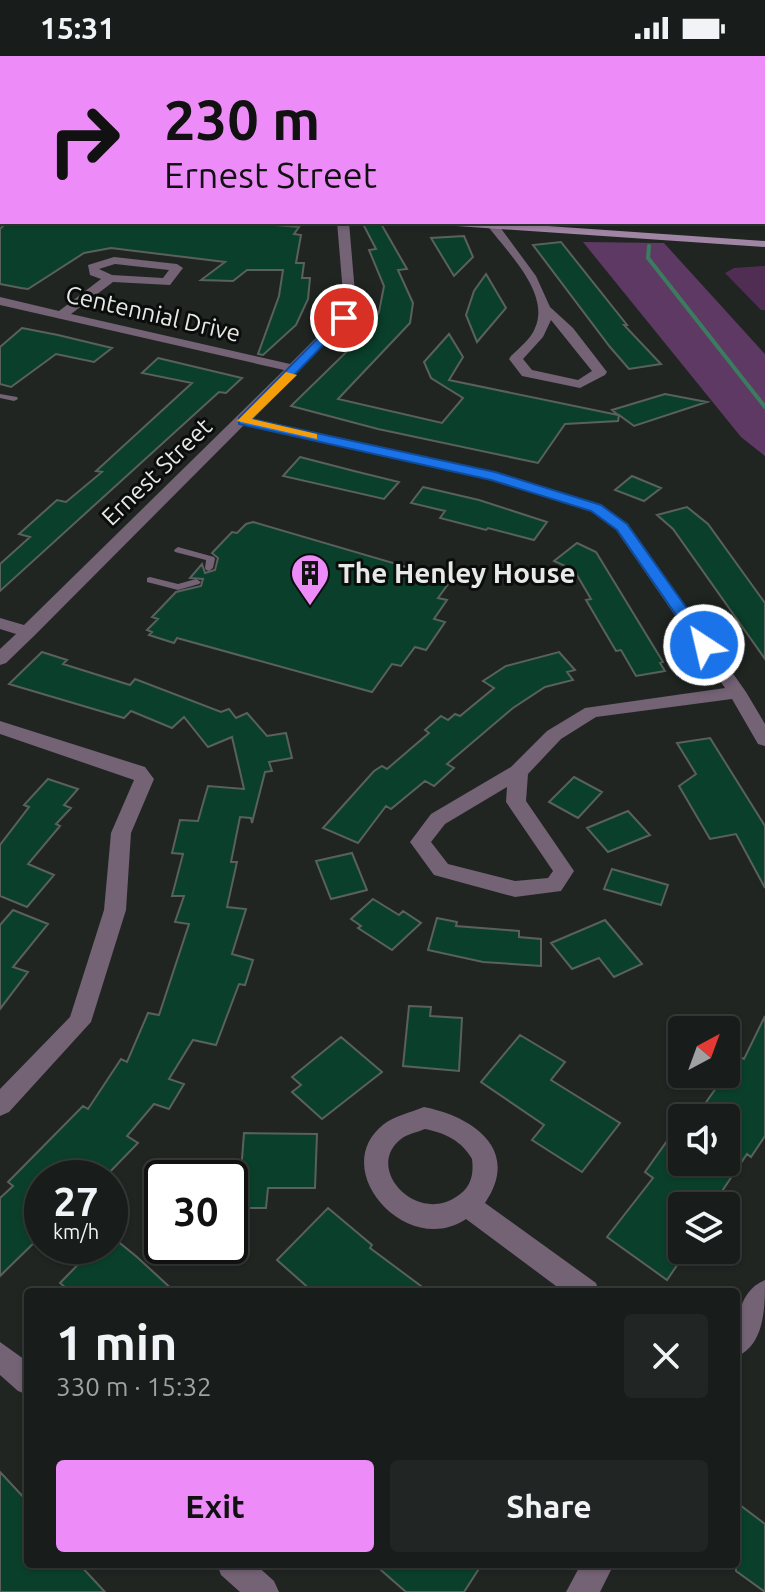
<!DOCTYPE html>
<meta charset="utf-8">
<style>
body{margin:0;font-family:Ubuntu,sans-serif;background:#212523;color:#f1f3f6;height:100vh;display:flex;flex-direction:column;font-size:30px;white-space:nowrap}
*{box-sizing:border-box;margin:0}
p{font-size:26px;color:#9fa1a2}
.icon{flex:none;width:44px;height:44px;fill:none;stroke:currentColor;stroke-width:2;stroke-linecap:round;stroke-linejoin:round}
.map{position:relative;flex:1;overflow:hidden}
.side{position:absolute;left:24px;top:1232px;width:716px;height:280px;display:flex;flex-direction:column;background:#181c1a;border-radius:8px;box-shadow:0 2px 6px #0004,0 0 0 2px #363a39}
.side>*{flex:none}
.hud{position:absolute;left:0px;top:0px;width:766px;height:168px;box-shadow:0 2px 6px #0004,0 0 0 2px #363a39;background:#ed8cf9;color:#111;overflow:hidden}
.needle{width:52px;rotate:41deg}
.fabs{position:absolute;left:668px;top:960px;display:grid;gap:16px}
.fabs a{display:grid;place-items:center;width:72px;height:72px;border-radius:8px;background:#181c1a;box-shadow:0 2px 6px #0004,0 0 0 2px #363a39;font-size:40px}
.speed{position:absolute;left:24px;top:1104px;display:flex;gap:16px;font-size:40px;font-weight:700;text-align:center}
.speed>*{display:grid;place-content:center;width:104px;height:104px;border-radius:50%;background:#181c1a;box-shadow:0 2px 6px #0004,0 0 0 2px #363a39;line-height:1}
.speed small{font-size:20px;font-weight:400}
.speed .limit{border:4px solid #111;border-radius:12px;background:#fff;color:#111}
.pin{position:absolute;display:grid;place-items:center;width:68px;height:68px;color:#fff;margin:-34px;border:4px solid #fff;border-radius:50%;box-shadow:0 2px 8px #0007}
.me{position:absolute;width:88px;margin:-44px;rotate:325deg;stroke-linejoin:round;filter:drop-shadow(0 0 6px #0008)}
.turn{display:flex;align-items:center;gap:28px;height:168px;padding:0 32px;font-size:36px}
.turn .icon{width:104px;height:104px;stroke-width:2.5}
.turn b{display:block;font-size:56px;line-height:68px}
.round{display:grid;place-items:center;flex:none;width:84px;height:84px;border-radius:8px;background:#212523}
.overview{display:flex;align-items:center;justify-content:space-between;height:136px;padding:0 32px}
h1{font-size:48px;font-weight:700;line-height:60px}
.action{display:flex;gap:16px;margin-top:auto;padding:16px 32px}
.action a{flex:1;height:92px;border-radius:8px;background:#ed8cf9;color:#111;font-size:32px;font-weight:700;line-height:92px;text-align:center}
.action a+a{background:#212523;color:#f1f3f6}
.status{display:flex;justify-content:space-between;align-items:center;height:56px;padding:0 40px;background:#181c1a;direction:ltr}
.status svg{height:22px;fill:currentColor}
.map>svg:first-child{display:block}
</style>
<div class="status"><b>15:31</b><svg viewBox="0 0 49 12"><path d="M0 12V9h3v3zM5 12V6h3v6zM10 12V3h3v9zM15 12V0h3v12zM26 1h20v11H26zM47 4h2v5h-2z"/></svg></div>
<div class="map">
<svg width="765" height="1536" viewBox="0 0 765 1536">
<rect width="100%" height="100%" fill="#202522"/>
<!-- green -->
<path fill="#502e54" d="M765 210V254H761L725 217 734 212Z"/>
<!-- forest -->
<path fill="#5e3963" d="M583 186 664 187 765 298V400L741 381Z"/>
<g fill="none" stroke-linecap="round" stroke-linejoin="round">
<!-- stream-far1 -->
<path stroke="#3b7c5f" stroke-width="3" d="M466 0 470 2"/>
<!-- stream -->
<path stroke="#3b7c5f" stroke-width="4" d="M649 190 648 202 765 351"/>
</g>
<!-- building -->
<path fill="#0a402b" stroke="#5a605d" stroke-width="2" d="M7 166H238L299 171 294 178 301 179 296 207H304L302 222H310L308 243 296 269 263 299 258 298 279 240 283 214H247L233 225 201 224 225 206 111 192 84 197 28 233 21 232 0 228V173Z
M362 166H380L407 213 398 214 413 247 410 267 338 343 442 367 463 342 431 322 424 306 449 278 463 301 449 324 618 359 612 354 665 338 707 346 634 370 619 359 618 365 565 368 538 407 378 373 291 350 370 273 379 256 384 230 369 194 376 193Z
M464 180 473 201 454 220 431 182Z
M561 186 627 269H624L661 308 629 313 610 291 533 189Z
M486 218 506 252 477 286 466 259 474 235Z
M22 272 58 279 112 292 94 306 56 298 11 331 0 328V291Z
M158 302 242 322 226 337 219 336 0 535V508L30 481 19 478 57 444 66 446 102 416 96 415 192 327 142 317Z
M300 401 358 416 399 426 384 443 283 420Z
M632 420 661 432 644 445 615 434Z
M423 431 479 444 547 466 534 484 488 472 486 474 440 462 445 455 411 447Z
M687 451 708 468 765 547V603L673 473 657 459Z
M253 466 451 524 438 542 447 544 434 563 445 566 426 594 415 591 401 610 392 608 372 636 177 582 174 587 149 579 152 576 147 574 158 563 152 561 176 536 201 530 203 523 190 522 202 508 205 517 215 514 218 502 212 497 232 476 237 477 246 468Z
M577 487 596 496 663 606 660 607 665 615 636 620 621 594 616 595 586 544 591 543 574 514 554 505Z
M42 596 67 604 63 608 130 629 135 623 221 656 229 653 236 662 247 657 267 680 286 677 292 702 269 706 272 715 265 716 252 767 251 762 240 761 231 806H237L227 851 246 853 232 898 253 904 245 929 239 928 216 989 193 984 169 1023 184 1028 169 1053 154 1048 127 1080 138 1087 104 1122H42V1137L24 1157 42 1173V1179L0 1220V1142L13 1130 8 1126 83 1050 88 1053 121 1003 127 1006 148 957 159 959 189 868 175 866 184 840H172L183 798 172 797 180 764 198 765 208 730 244 733 232 681 208 691 184 661 172 672 131 655 124 662 9 628Z
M559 596 575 614 567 616 573 624 545 631 513 652 447 708 454 712 434 730 425 725 391 753 386 750 358 787 323 772 374 715 382 710 387 713 429 677 425 674 441 660 448 664 455 658 460 660 494 632 483 625 506 610Z
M710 682 765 770V832L736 778 710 783 679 730 696 718 677 687Z
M574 721 602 736 578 762 549 746Z
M48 723 78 733 64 749 71 752 56 768 60 770 28 808 54 819 27 851 0 840V789L29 751 24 749Z
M628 755 650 779 608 796 587 772Z
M352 797 367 834 331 843 316 805Z
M612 813 668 829 661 849 604 833Z
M373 843 399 859 403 855 421 867 392 894 358 872 361 870 351 863Z
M13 854 48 868 13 911 28 916 0 953V869Z
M437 862 457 866 456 870 519 875V881L541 883V910L483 906 428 894Z
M605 864 642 908 614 921 599 902 572 913 551 887Z
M409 950 431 951 430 960 462 962 459 1015 403 1010Z
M765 960V1080L751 1101 747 1098 712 1150H682V1202L667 1224 607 1181 653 1122 645 1116 682 1064V1106H726V1062H695L721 1025 727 1028 740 1001 744 1003Z
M520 979 565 1006 551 1024 620 1067 582 1116 532 1084 544 1069 481 1026Z
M341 981 382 1016 322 1063 292 1036 301 1029 292 1021Z
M244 1077 317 1078 315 1132H268L266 1152H230L232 1128 240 1129Z
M328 1152 372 1189 370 1192 429 1236H313L277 1204Z
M110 1179 137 1201 175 1236H71L60 1227 96 1190H110Z
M0 1416 28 1446V1508H79L105 1536H0Z
M736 1446 765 1468V1536L736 1515Z
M374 1508H482L464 1536H406Z"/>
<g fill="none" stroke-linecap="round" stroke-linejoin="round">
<!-- service -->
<path fill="#746275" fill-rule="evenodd" d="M391 0H395V2H391Z
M628 0H633L635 2H630Z
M0 85H2V89H0Z
M0 338 17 341 18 343 14 345 0 342Z
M178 491 214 501 215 503 213 512 209 515 206 514 205 512 206 504 175 496 174 494Z
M150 521 178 528 196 523 201 526 199 528 178 534 147 526V522Z"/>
<!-- minor -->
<path fill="#746275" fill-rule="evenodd" d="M765 2V8L764 9V3Z
M0 143H2L0 150Z
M337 166H349L356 249 348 265 251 362 500 417 601 449 628 468 746 636 765 668V690L758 688 732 643 596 661 561 683 528 718 526 745 574 815 561 835 515 841 434 819 410 786 431 758 511 711 547 675 585 652 725 632 616 474 591 455 491 424 244 369 34 580 6 607 0 609V593L16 578 0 573V562L24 569 284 314 0 249V241L59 255 101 223 90 219 88 209 114 201 177 208 183 212 170 229 113 226 71 258 290 308 338 260 344 249ZM115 208 169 214 163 222 112 219 99 213ZM507 731 506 746 553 815 548 822 515 825 448 808 431 786 445 768Z
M489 167H497L536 220 550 251 573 272 607 316 605 319 580 332 522 320 509 303 511 300C520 291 531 283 535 272 551 237 506 195 487 169ZM551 264 592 315 578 324 532 314 523 303 543 281Z
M0 665 145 711 154 723 131 777 126 854 91 966 9 1056 0 1060V1033L70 961 104 854 111 777 134 724 0 678Z
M424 1051C474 1061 521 1094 485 1147L596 1227 599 1236H564L466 1163C407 1203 326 1113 384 1068 394 1060 412 1056 424 1051ZM425 1073C445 1077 462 1085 472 1103 474 1119 471 1132 456 1141 415 1168 364 1112 401 1083 407 1078 418 1076 425 1073Z
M765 1224C765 1251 765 1289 736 1301 736 1274 735 1236 765 1224Z
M0 1286 28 1306V1339L18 1335 0 1319Z
M217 1508H255L274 1525 279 1536H240L221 1519Z
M581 1508H614L600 1536H566Z"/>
<!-- secondary -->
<path fill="#a185a4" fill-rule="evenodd" d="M0 24H2V30H0Z
M0 126H2V133H0Z
M436 166H491L765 185V191L442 169Z"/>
</g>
<!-- route -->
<path fill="#1a73e8" stroke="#114b97" stroke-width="2" d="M340 260 349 262 252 363 495 416 601 449 627 468 710 585V592H699L617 474 591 455 491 424 239 368V362Z"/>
<!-- slow -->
<path fill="#f59e0b" d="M286 316 297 319 252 363 317 378V383L237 365Z"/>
<!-- icons -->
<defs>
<g id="building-pin" transform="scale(2)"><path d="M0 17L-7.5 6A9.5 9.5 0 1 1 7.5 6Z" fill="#ed8cf9" stroke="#0b0d0c"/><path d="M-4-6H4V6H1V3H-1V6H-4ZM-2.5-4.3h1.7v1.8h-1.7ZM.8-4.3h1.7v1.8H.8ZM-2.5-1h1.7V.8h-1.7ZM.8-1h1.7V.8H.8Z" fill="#111"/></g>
</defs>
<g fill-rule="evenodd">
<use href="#building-pin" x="310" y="517"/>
</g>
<g text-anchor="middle" stroke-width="6" stroke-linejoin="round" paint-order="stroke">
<!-- far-street labels -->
<g font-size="24" fill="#e6e9e7" stroke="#0b0d0c">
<text transform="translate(153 258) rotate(13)" y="8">Centennial Drive</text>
<text transform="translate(157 416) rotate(-44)" y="8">Ernest Street</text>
</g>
<!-- poi labels -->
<g font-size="28" font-weight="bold" fill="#e6e9e7" stroke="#0b0d0c" text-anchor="start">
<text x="338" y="527">The Henley House</text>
</g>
</g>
</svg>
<div class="fabs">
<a><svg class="needle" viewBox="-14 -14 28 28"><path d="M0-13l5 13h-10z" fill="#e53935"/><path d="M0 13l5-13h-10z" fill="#9fa1a2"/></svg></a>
<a><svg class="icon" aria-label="sound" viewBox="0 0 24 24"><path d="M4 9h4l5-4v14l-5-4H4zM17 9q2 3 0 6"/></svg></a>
<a><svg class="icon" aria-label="layers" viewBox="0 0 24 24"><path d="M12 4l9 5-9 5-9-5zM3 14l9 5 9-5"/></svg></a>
</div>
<div class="speed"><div>27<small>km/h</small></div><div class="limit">30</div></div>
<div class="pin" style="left:344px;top:262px;background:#d93025"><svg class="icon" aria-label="arrive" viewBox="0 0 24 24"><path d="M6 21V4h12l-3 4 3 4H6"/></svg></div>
<svg class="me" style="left:704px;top:589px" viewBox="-20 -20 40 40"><circle r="17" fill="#1a73e8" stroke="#fff" stroke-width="3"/><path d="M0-11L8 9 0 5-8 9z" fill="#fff"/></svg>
<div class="hud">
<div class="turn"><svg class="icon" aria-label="right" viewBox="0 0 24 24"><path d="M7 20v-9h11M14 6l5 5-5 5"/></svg><div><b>230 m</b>Ernest Street</div></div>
</div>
<section class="side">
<div class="overview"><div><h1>1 min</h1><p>330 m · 15:32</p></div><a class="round"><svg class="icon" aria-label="close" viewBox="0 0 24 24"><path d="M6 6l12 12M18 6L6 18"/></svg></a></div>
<div class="action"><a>Exit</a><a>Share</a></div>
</section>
</div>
